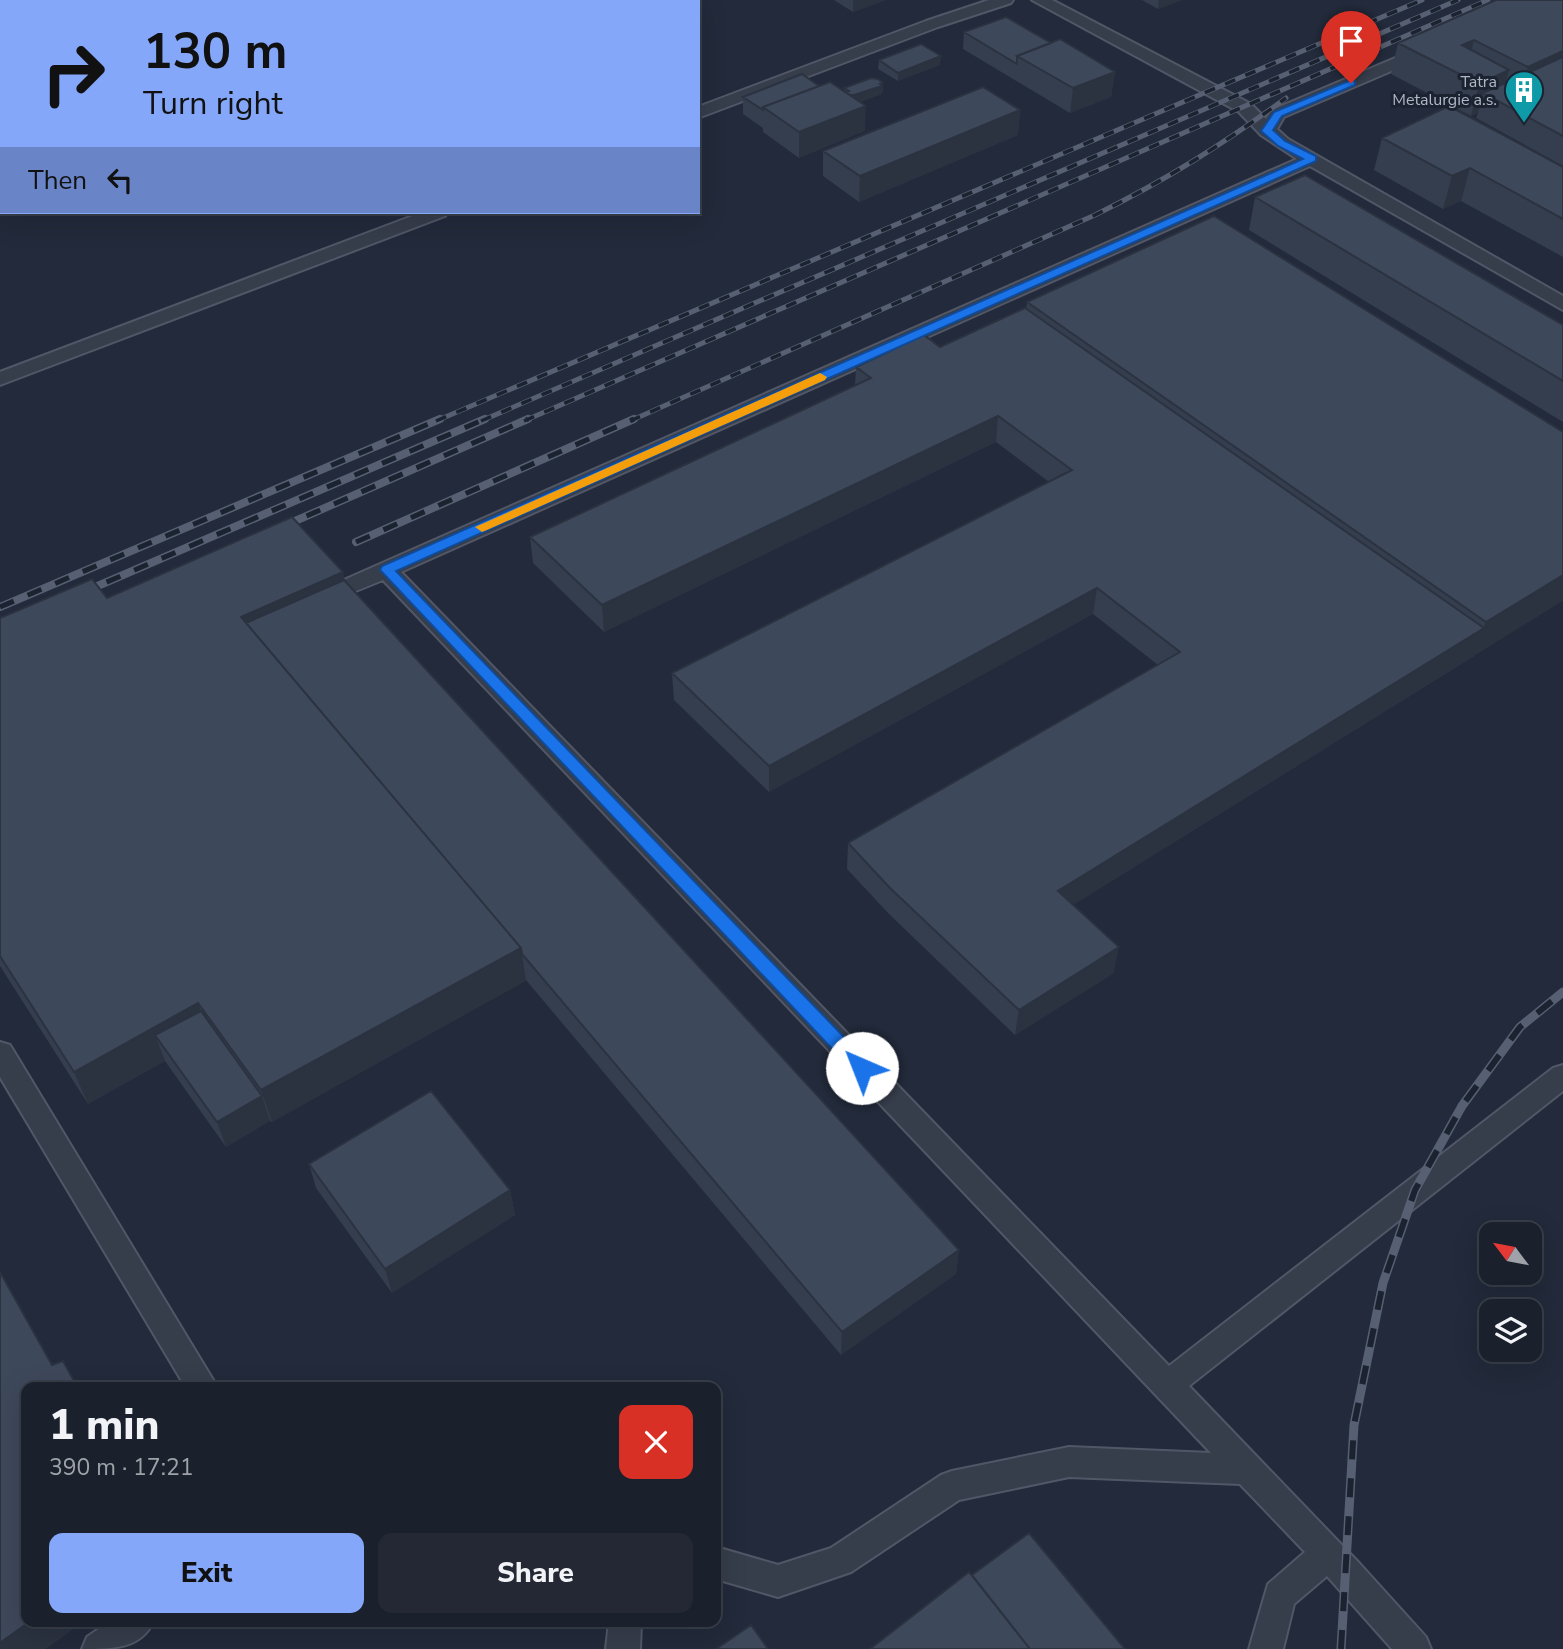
<!DOCTYPE html>
<meta charset="utf-8">
<style>
body{margin:0;font-family:"Nunito Sans",sans-serif;background:#232834;color:#f1f3f6;height:100vh;display:flex;flex-direction:column;font-size:26px;white-space:nowrap}
*{box-sizing:border-box;margin:0}
p{font-size:23px;color:#9fa3a9}
.icon{flex:none;width:38px;height:38px;fill:none;stroke:currentColor;stroke-width:2;stroke-linecap:round;stroke-linejoin:round}
.map{position:relative;flex:1;overflow:hidden}
.sheet{position:absolute;left:21px;top:1382px;width:700px;height:245px;display:flex;flex-direction:column;background:#1a202c;border-radius:14px;box-shadow:0 7px 28px #0002,0 0 0 2px #383e48}
.sheet>*{flex:none}
.guide{position:absolute;left:0px;top:0px;width:700px;height:214px;box-shadow:0 7px 28px #0002,0 0 0 2px #383e48;background:#84a7f9;color:#111;overflow:hidden}
.needle{width:46px;rotate:302deg}
.buttons{position:absolute;left:1479px;top:1222px;display:grid;gap:14px}
.buttons a{display:grid;place-items:center;width:63px;height:63px;border-radius:14px;background:#1a202c;box-shadow:0 7px 28px #0002,0 0 0 2px #383e48;font-size:35px}
.pin{position:absolute;display:grid;place-items:center;width:60px;height:60px;color:#fff;margin:-72px -30px;border-radius:50% 50% 50% 0;rotate:-45deg;box-shadow:0 0 7px #0007}
.pin .icon{rotate:45deg}
.me{position:absolute;width:77px;margin:-38px;rotate:316deg;stroke-linejoin:round;filter:drop-shadow(0 0 5px #0008)}
.turn{display:flex;align-items:center;gap:24px;height:147px;padding:0 28px;font-size:32px}
.turn .icon{width:91px;height:91px;stroke-width:2.5}
.turn b{display:block;font-size:49px;line-height:60px}
.then{display:flex;align-items:center;height:66px;padding:0 28px;background:#0003;gap:14px;font-size:26px}
.round{display:grid;place-items:center;flex:none;width:74px;height:74px;border-radius:14px;background:#232834}
.head{display:flex;align-items:center;justify-content:space-between;height:119px;padding:0 28px}
h1{font-size:42px;font-weight:800;line-height:52px}
.primary-button{display:flex;gap:14px;margin-top:auto;padding:14px 28px}
.primary-button a{flex:1;height:80px;border-radius:14px;background:#84a7f9;color:#111;font-size:28px;font-weight:800;line-height:80px;text-align:center}
.primary-button a+a{background:#232834;color:#f1f3f6}
.map>svg:first-child{display:block}
</style>
<div class="map">
<svg width="1563" height="1649" viewBox="0 0 1563 1649">
<rect width="100%" height="100%" fill="#222a3b"/>
<g fill="none" stroke-linecap="round" stroke-linejoin="round">
<!-- service casing -->
<g stroke="#515766" stroke-width="4">
<path id="service" d="M989 0H1013L1011 3 938 27 698 118V107L926 21Z
M1032 0H1052L1251 104 1266 119 1272 110 1419 48H1431L1433 51 1431 54 1284 117 1277 129 1288 139 1563 296V310L1310 166 401 572 1169 1366 1553 1068 1563 1065V1091L1189 1386 1359 1563 1426 1637 1431 1649H1392L1327 1576 1294 1604 1283 1649H1249L1268 1584 1305 1552 1240 1484 1069 1477 959 1500 851 1572 778 1597 716 1579V1547L778 1565 831 1548 941 1475 952 1471 1069 1447 1211 1453 383 580 336 599 328 597 325 592 328 587 1297 159 1261 135 1239 112Z
M423 212H448L445 216 0 385V372Z
M0 1042 10 1045 218 1388H186L0 1077Z
M109 1622H153C141 1649 111 1649 82 1649L87 1637Z
M609 1622H641L640 1649H606Z"/>
</g>
<!-- service -->
<use href="#service" fill="#363d4b" fill-rule="evenodd"/>
<!-- rail-far2 casing -->
<g stroke="#576072" stroke-width="5">
<path id="rail-far2" d="M436 421 1422 0
M481 421 1458 0
M524 421 1488 0
M630 421 1095 215C1166 180 1222 145 1286 98"/>
</g>
<!-- rail-far1 casing -->
<g stroke="#576072" stroke-width="8">
<path id="rail-far1" d="M279 528 528 419
M356 542 634 419
M79 594 485 419
M0 607 440 419"/>
</g>
<!-- rail casing -->
<g stroke="#576072" stroke-width="9">
<path id="rail" d="M1341 1649 1354 1425 1383 1283 1415 1190 1462 1106 1520 1027 1563 992"/>
</g>
<!-- rail-far2 -->
<use href="#rail-far2" stroke="#1b2230" stroke-width="3.5" stroke-dasharray="11" stroke-linecap="butt"/>
<!-- rail-far1 -->
<use href="#rail-far1" stroke="#1b2230" stroke-width="5" stroke-dasharray="15" stroke-linecap="butt"/>
<!-- rail -->
<use href="#rail" stroke="#1b2230" stroke-width="6" stroke-dasharray="19" stroke-linecap="butt"/>
</g>
<!-- wall -->
<path fill="#353e4e" d="M834 0H886L853 12Z
M1142 0H1182L1158 9Z
M1563 0V166L1476 118 1478 113 1471 116 1391 74 1398 43Z
M964 32 1051 43 1115 72 1111 97 1070 113 963 49Z
M879 60 940 65 898 81 878 69Z
M819 86 844 91V88L883 91 882 92V94L860 102 865 131 799 158 763 132V128L743 114V97Z
M1020 110 1018 135 859 202 823 176V151Z
M1382 138 1563 167V257L1461 201 1443 209 1374 170Z
M1255 197 1563 325V422L1249 230Z
M1027 302 1563 432 1474 656 1073 905 1114 973 1015 1035 889 914 847 869 848 843 1158 665 1093 614 769 792 674 700 672 673 1049 482 996 442 604 632 533 563 530 537 855 386 856 367 940 347 1026 309Z
M343 572 344 580 959 1250 956 1274 841 1355 526 980 272 1122 270 1121 226 1147 165 1061 88 1104 0 966V618L107 598Z
M309 1164 510 1190 515 1215 392 1293 316 1188Z"/>
<!-- shaded-wall -->
<path fill="#2b3240" d="M853 0H886L853 12Z
M1159 0H1182L1158 9Z
M1474 40 1466 71 1462 45Z
M1563 51V78L1519 99 1528 67Z
M941 56 940 65 898 81V73Z
M1509 70 1500 102 1483 93 1478 113 1471 116 1479 84Z
M1115 72 1111 97 1070 113 1073 88Z
M883 83V91L882 92V94L854 104V95Z
M866 106 865 131 799 158V132Z
M1020 110 1018 135 859 202 860 176Z
M1470 168 1461 201 1443 209 1452 176Z
M998 416 996 442 604 632 602 605Z
M343 572 350 606 243 625 241 617Z
M1563 575V601L1474 656 1475 655 1054 917 1058 891 1483 628 1486 622Z
M1097 588 1093 614 769 792V766Z
M1119 947 1114 973 1015 1035 1019 1010Z
M521 948 526 981 272 1122 261 1090Z
M198 1003 209 1036 155 1035 165 1061 88 1104 74 1072Z
M262 1096 270 1121 226 1147 217 1122Z
M510 1190 515 1215 392 1293 385 1269Z
M959 1250 956 1274 841 1355 842 1332Z
M29 1622H83L46 1649H0V1643Z"/>
<!-- building -->
<path fill="#3e485b" stroke="#2b3240" stroke-width="2" d="M1496 0H1563V51L1528 67 1474 40 1462 45 1509 70 1479 84 1398 43Z
M1006 17 1051 43 1017 56V64L964 32Z
M1060 39 1115 72 1073 88 1017 56Z
M921 44 941 56 898 73 879 60Z
M1563 57V136L1483 93Z
M802 74 819 86 763 107V110L743 97Z
M871 78 878 79 883 83 880 84 882 86 854 95H850L846 92 849 91 844 88Z
M830 82 866 106 799 132 763 107Z
M983 87 1020 110 860 176 823 151Z
M1449 106 1563 167V219L1470 168 1452 176 1382 138Z
M1305 175 1563 325V381L1255 197Z
M1214 216 1563 432V575L1486 622 1027 302Z
M1025 308 1484 628 1058 891 1119 947 1019 1010 890 888 848 843 1180 652 1097 588 769 766 672 673 1072 470 998 416 602 605 530 537 871 378 856 367 924 335 940 347Z
M292 517 343 572 241 617 521 948 261 1090 198 1003 74 1072 0 956V618L92 579 107 598Z
M344 580 959 1250 842 1332 522 954 521 948 246 623Z
M201 1011 262 1096 217 1122 155 1035Z
M431 1091 510 1190 385 1269 309 1164Z
M0 1272 52 1365 63 1361 78 1388H26V1622H29L0 1643Z
M1029 1533 1125 1649H1030L972 1575Z
M969 1572 1030 1649H870Z
M751 1625 768 1649H716Z"/>
<!-- route -->
<path fill="#1a73e8" stroke="#114b97" stroke-width="2" d="M1351 80 1355 81V85L1282 116 1273 130 1285 141 1316 156V161L396 571 868 1062 870 1068 868 1073 862 1075 855 1073 380 570 382 566 1303 159 1278 146 1261 131 1274 112Z"/>
<!-- slow -->
<path fill="#f59e0b" d="M820 373 827 377 825 380 487 530 482 532 475 527Z"/>
<!-- icons -->
<defs>
<g id="building-pin" transform="scale(2.0125)"><path d="M0 17L-7.5 6A9.5 9.5 0 1 1 7.5 6Z" fill="#0f9aa8" stroke="#1b2230"/><path d="M-4-6H4V6H1V3H-1V6H-4ZM-2.5-4.3h1.7v1.8h-1.7ZM.8-4.3h1.7v1.8H.8ZM-2.5-1h1.7V.8h-1.7ZM.8-1h1.7V.8H.8Z" fill="#fff"/></g>
</defs>
<g fill-rule="evenodd">
<use href="#building-pin" x="1524" y="90"/>
</g>
<g text-anchor="middle" stroke-width="6" stroke-linejoin="round" paint-order="stroke">
<!-- far-poi labels -->
<g font-size="16" fill="#b1b7c7" stroke="#1b2230" text-anchor="end">
<text x="1497" y="87">Tatra<tspan x="1497" dy="18">Metalurgie a.s.</tspan></text>
</g>
</g>
</svg>
<div class="buttons">
<a><svg class="needle" viewBox="-14 -14 28 28"><path d="M0-13l5 13h-10z" fill="#e53935"/><path d="M0 13l5-13h-10z" fill="#9fa3a9"/></svg></a>
<a><svg class="icon" aria-label="layers" viewBox="0 0 24 24"><path d="M12 4l9 5-9 5-9-5zM3 14l9 5 9-5"/></svg></a>
</div>
<div class="pin" style="left:1351px;top:83px;background:#d93025"><svg class="icon" aria-label="arrive" viewBox="0 0 24 24"><path d="M6 21V4h12l-3 4 3 4H6"/></svg></div>
<svg class="me" style="left:862px;top:1068px" viewBox="-20 -20 40 40"><circle r="19" fill="#fff"/><path d="M0-13L10 11 0 6-10 11z" fill="#1a73e8"/></svg>
<div class="guide">
<div class="turn"><svg class="icon" aria-label="right" viewBox="0 0 24 24"><path d="M7 20v-9h11M14 6l5 5-5 5"/></svg><div><b>130 m</b>Turn right</div></div>
<div class="then">Then<svg class="icon" aria-label="left" viewBox="0 0 24 24"><path d="M17 20v-9H6M10 6l-5 5 5 5"/></svg></div>
</div>
<section class="sheet">
<div class="head"><div><h1>1 min</h1><p>390 m · 17:21</p></div><a class="round" style="background:#d93025;color:#fff"><svg class="icon" aria-label="close" viewBox="0 0 24 24"><path d="M6 6l12 12M18 6L6 18"/></svg></a></div>
<div class="primary-button"><a>Exit</a><a>Share</a></div>
</section>
</div>
